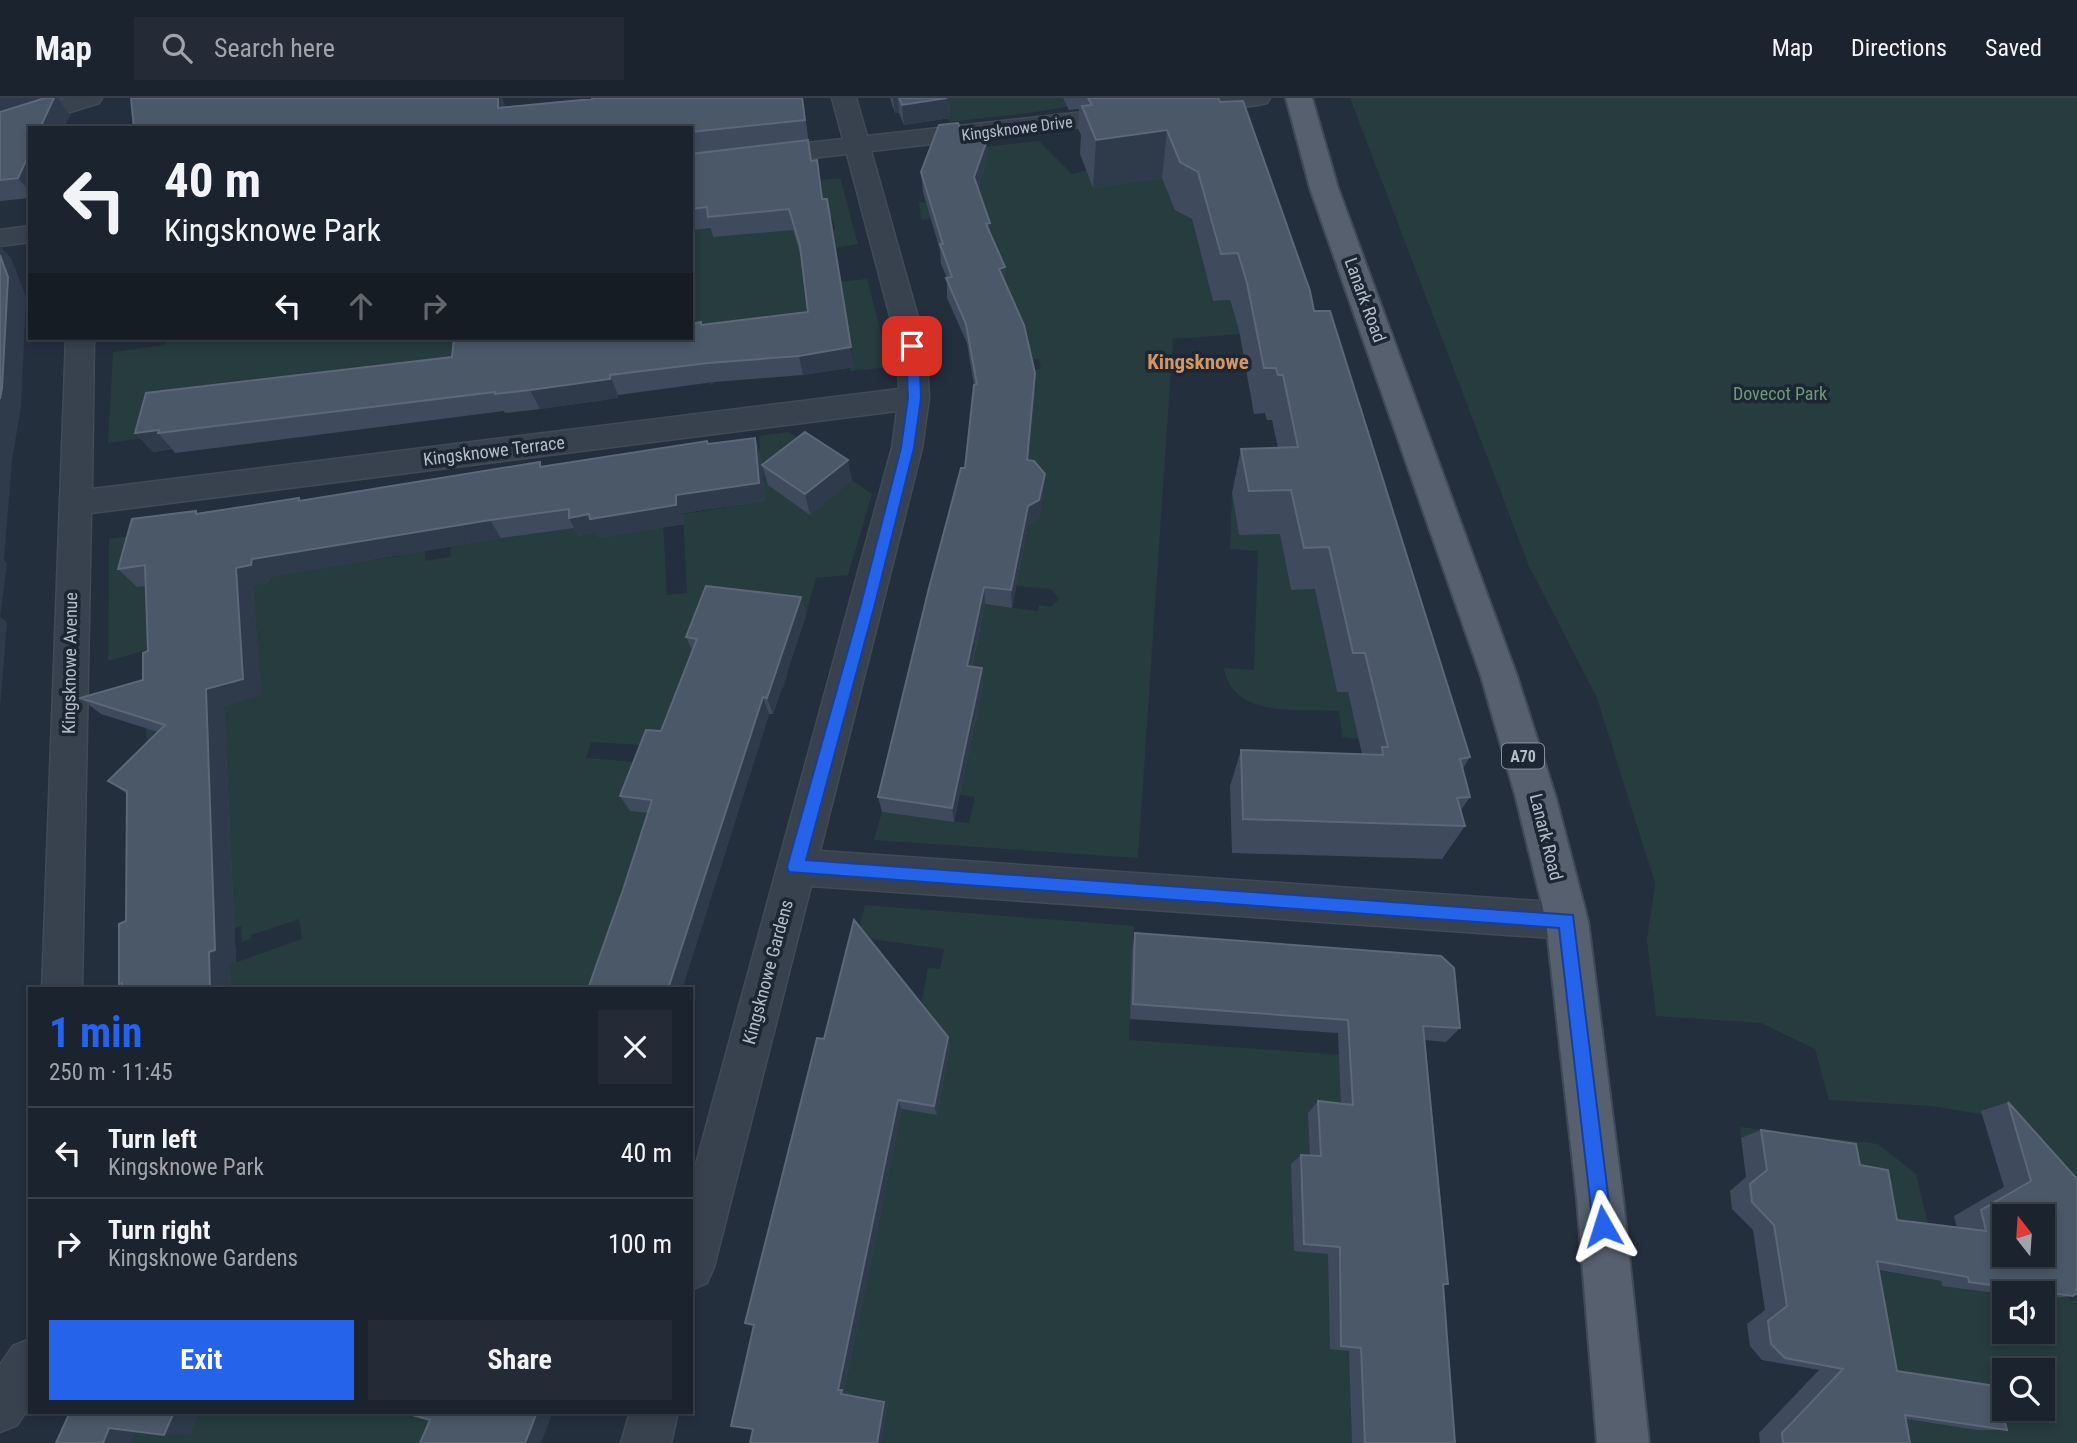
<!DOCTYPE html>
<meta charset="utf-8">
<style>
body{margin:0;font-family:"Roboto Condensed",sans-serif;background:#242b36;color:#f1f3f6;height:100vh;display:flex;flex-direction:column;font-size:26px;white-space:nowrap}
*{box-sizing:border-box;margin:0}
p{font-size:23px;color:#a0a4aa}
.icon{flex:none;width:38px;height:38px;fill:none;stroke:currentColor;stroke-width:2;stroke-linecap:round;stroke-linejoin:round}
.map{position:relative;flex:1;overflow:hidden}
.side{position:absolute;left:28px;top:889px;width:665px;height:427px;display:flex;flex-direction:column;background:#1b232e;border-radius:0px;box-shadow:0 4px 10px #0003,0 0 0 2px #39404a}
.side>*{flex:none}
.hud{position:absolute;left:28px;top:28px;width:665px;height:214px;border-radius:0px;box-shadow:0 4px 10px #0003,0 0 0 2px #39404a;background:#1b232e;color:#f1f3f6;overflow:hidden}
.needle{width:46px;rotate:343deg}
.controls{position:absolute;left:1992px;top:1106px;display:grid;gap:14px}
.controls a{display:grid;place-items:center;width:63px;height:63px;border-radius:0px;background:#1b232e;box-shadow:0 4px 10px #0003,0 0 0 2px #39404a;font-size:35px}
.pin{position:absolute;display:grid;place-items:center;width:60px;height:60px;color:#fff;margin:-30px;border-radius:14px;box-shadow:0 4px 10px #0006}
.me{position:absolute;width:77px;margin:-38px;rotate:354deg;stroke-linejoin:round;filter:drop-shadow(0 0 5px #0008)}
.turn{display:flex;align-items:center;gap:24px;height:147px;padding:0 21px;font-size:32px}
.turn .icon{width:91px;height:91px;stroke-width:2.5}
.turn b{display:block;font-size:49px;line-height:60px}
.lanes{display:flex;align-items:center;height:66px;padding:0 21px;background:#0003;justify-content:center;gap:35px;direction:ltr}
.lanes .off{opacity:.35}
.round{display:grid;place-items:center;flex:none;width:74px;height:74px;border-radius:0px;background:#242b36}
.overview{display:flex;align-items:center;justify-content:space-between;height:119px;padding:0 21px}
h1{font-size:42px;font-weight:700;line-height:52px;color:#2563eb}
.action{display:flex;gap:14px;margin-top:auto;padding:14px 21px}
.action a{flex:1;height:80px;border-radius:0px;background:#2563eb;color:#fff;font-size:28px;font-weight:700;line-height:80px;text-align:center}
.action a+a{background:#242b36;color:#f1f3f6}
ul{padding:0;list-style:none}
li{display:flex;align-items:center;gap:21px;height:91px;padding:0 21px;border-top:2px solid #39404a}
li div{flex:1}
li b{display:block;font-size:26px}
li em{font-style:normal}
header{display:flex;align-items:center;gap:42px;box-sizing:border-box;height:98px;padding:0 35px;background:#1b232e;border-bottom:2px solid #39404a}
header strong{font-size:33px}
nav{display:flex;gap:38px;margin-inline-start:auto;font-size:24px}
.search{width:490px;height:63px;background:#242b36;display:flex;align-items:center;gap:18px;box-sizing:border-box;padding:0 24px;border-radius:0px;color:#a0a4aa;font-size:26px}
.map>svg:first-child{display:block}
</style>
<header>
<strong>Map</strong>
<div class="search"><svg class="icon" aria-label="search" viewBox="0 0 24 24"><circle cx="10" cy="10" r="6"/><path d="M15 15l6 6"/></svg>Search here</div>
<nav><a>Map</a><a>Directions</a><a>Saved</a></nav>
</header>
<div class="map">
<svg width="2077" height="1345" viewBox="0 0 2077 1345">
<rect width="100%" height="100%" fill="#242f3e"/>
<!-- green -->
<path fill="#263c3f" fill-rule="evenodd" d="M943 0H1122L1029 15 949 24 943 9Z
M1350 0H2077V1121L2017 1022 1931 1008 1829 1002 1815 951 1761 925 1656 918 1647 842 1655 785 1597 600 1529 468Z
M1039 43 1072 76 1150 57 1190 114 1213 203 1230 202 1237 225 1267 234 1173 241 1138 760 874 742 882 714 969 725 975 699 947 695 915 578 934 500 1038 513 1039 507 1051 509 1059 501 1051 491 1016 488 1024 448V386L1030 272 1041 271 1039 261 1027 262 1025 254 969 261 968 256 975 255 1004 203 953 213 952 209 980 205 940 162 994 154 930 121 921 122 919 104 971 110 965 51Z
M840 80 858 146 801 156 807 187 867 181 890 269 850 273V269L854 268 849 231 711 247 714 286 709 287 707 245 464 269 406 286 399 327H394L397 301 323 296 314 337 306 339 311 311 242 306 232 348 157 338 108 345 113 254 165 247 167 240H691V132L775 91 780 133 808 130 809 134 835 131 833 121 826 122 820 82Z
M788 334 814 352 809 416 852 382 872 396 848 477 816 480 806 517 782 574 788 575 784 590 696 579 697 638 760 647 757 654 591 644 586 660 648 665 670 718 734 726 725 752 632 805 706 815 702 828 664 822 603 891H231L230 875 161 891 302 841 299 821 251 837V841L242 844 241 828 231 831 147 646 146 630 261 597 203 536 108 563 109 441 152 435 202 480C268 472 334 469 399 458L404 407 427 428 425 463 450 459 451 448 572 385 579 438 598 435 660 371 667 497 687 495 683 416 741 407 762 380 759 338Z
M1232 395 1239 437 1298 435 1287 473 1291 492 1319 491 1323 528 1337 594H1348L1359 641 1342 639 1339 613C1301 611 1232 621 1224 570L1254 572 1258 453 1230 451Z
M865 807 1134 828 1129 942 1375 959 1341 994 1342 1018 1389 1161 1356 1254 1352 1345H882L889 1304 847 1297 848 1294 752 1278 757 1252 748 1251 754 1228 849 1004 937 1016 918 922 928 870 940 871 944 851 857 839Z
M1740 1029 1878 1046 1916 1076 1933 1147 1874 1139 1834 1054 1741 1040Z
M1756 1152 1941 1183 1943 1188 2004 1157V1234H2042V1197L2060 1190 2071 1203 2077 1199V1345H1883L1879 1317 1976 1331 1901 1279ZM2004 1272H2042V1311H2004Z
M200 1314H429L439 1345H131L138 1330Z"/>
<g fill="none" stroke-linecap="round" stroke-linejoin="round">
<!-- minor casing -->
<g stroke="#414a57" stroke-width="3">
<path id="minor" d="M66 0H102L99 5 0 36V21Z
M832 0H856L867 38 1129 9 1138 11 1141 16 1138 21 1129 23 871 53 926 248 929 300 922 350 820 753 1567 805 1581 810 1587 823 1581 836 1567 841 811 788 714 1169 707 1185 691 1192V1084L892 350 897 313 91 415 82 891H42L66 240H94L92 391 899 291 898 248 847 56 691 74V58L843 41Z
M1204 0H1270L1267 5 1258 7 1183 17 1174 15 1171 10 1174 5Z
M30 128V144L0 148V132Z
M30 1241V1308L17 1327 0 1334V1267L13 1248Z
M630 1314H678L671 1345H621Z"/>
</g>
<!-- primary casing -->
<g stroke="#414a57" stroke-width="4">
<path id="primary" d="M1286 0H1312L1338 90 1517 578 1556 700 1588 823 1623 1101 1649 1345H1597L1577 1101 1546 823 1516 700 1481 578 1310 90Z"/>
</g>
<!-- minor -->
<use href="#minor" fill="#38414e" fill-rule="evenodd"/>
<!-- primary -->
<use href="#primary" fill="#56606e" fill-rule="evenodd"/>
</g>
<!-- wall -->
<path fill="#3f4b5c" d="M0 0H58L70 17 64 30H30V100L0 103Z
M131 0H502L506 10 803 0 811 63 823 101 854 269 803 277 714 284 618 297V300L540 311 505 315 504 313 175 355 172 351 153 354 135 335 691 240 701 224 702 227 808 214 801 158 793 132 713 139 711 130 691 132V30Z
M890 0H949L950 20 904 27 899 15H895Z
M1063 0H1153L1314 213 1470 659 1462 672 1470 699 1461 712 1465 728 1442 761 1232 755 1230 688 1241 652 1362 656 1348 594H1337L1315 491 1291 492 1280 436 1239 437 1232 395 1241 351 1278 350 1272 322H1267L1265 315 1254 316 1239 232 1230 202 1213 203 1192 121 1175 112 1162 80 1093 90 1080 56 1081 37 1078 31 1079 11 1069 12Z
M963 40 987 62 978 90 1035 294 1029 362 1044 394 1039 420 1028 427 1012 510 985 506 972 569 983 587 954 724 882 714 878 699 965 370 974 287 967 245 947 200V180L941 166 940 152 923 94 921 74Z
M755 340 761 359 765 403 683 415 684 426 599 440 596 435 578 438 574 430 501 440 269 479 268 485 253 487 261 597 224 608 236 864 230 866 231 891H122L126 823 127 696 108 683 158 634 101 616 80 600 143 582 148 553 146 488 137 489 118 471 198 415 299 400 302 403 540 364 542 369Z
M762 367 852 382 810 417 768 387Z
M801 499 806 517 773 616H769L682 891H588L623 792 648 715 630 713 620 698 661 633 692 552 686 539Z
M1135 835 1460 930 1446 944 1425 942 1448 1186 1443 1188 1455 1345H1352L1349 1253 1330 1251 1328 1156 1294 1153 1291 1066 1301 1057H1310L1308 1015 1318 1003 1341 1006 1338 935 1130 921 1132 851Z
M948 939 950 949 937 1017 902 1011 844 1293H848L847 1297 889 1304 753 1331 754 1228 745 1225 824 941Z
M2008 1004 2073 1198 2043 1201 2042 1195H2004V1196L1942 1188 1941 1183 1879 1172 1897 1273 2007 1332H1977L1906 1321 1910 1345H1760L1759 1335 1819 1272 1762 1262 1750 1248 1747 1226 1765 1212 1753 1132 1732 1111 1730 1093 1746 1079 1741 1040 1761 1032 1860 1067 1897 1122 1957 1130 1954 1118 2004 1089 1981 1013Z"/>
<!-- shaded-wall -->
<path fill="#2f3b4b" d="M0 0H58L70 17 64 30H40L0 19Z
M498 0H502L507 12 498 10Z
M893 0H898L899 15H895Z
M949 0 950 20 904 27 902 7Z
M1167 32 1162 80 1093 90 1096 42Z
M987 42V62L975 99 974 79Z
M30 54V94L18 80Z
M830 121 854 269 803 277 799 258Z
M0 148 11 160 26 199 21 309 12 362 4 462 7 465 0 519 7 524 0 609Z
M1005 169V189L999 171Z
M1035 275V294L1028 381 1027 362Z
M610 277 618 297V300L540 311 530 292Z
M159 332 158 335 172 351 153 354 135 335Z
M755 340 761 359 765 403 683 415 684 426 599 440 596 435 578 438 569 420 676 397Z
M848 362 852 382 810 417 805 396Z
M1045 376 1044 394 1039 420 1028 427 1012 510 1011 492 1028 408Z
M490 422 501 440 269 479 268 485 253 487 261 597 224 608 236 864 230 866 231 891H210L206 591 236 470 252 461Z
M984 489 985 506 968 585 967 568Z
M801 499 806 517 773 616 767 600Z
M982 570 983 587 954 724 952 710Z
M763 599 769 616 682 891H668Z
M948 939 950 949 937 1017 934 1008Z
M898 1002 902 1011 844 1293 838 1292Z
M842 1292 848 1293 847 1297 841 1296Z
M884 1304H889L882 1345H877Z
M174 1314H200L191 1336 164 1337Z
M537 1314H553L541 1345H525Z
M109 1330H138L131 1345H103Z"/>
<!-- building -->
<path fill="#4b5868" stroke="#5c6777" stroke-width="2" fill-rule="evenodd" d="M45 0H54L40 30H30V54L18 80 0 82V14Z
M131 0H498V10L592 1V0H802L805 22 691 34V30H134Z
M899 0H947L902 7Z
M1088 0H1218L1220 4 1243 3 1310 193 1314 213H1330L1470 659 1460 661 1470 699 1457 700 1465 728 1243 721 1241 652 1383 657 1382 649H1388L1365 555H1353L1329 449 1304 450 1291 392 1249 393 1241 351 1298 349 1283 277H1278L1276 270H1264L1247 185 1238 155 1221 156 1198 74 1180 64 1167 32 1096 42 1082 8 1092 7Z
M958 25 963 40 987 42 974 79 990 125 986 126 1005 169 999 171 1024 227 1035 275 1027 362 1034 363 1045 376 1039 402 1028 408 1011 492 984 489 967 568 982 570 952 710 878 699 929 490 961 370H965L974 287 977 286 966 226 946 180 952 179 940 146H943L921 74 939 27Z
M808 42 811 63 817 62 822 101H827L851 249 799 258 708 265 610 277V281L530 292 495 296V294L158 335 159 332 135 335 146 295 452 259 454 240H691V226L701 224V227L808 214 800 148 789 111 708 119 707 109 691 111V56Z
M0 157 8 179 2 290 0 301Z
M805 334 848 362 805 396 762 367Z
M755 340 759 385 676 397V407L590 421 589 416 569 420V411L490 422 252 461 251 467 236 470 243 581 206 591 215 852 209 854 210 891H122V885L119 886V826L126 823 127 693 108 683 165 627 80 600 143 582V555L148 553 145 467 118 471 132 421 196 413V416L299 400V403L540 364V369L707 343 708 346Z
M706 488 801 499 767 600 763 599 668 891H588L623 792 652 702 620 698 646 632 661 633 697 541 686 539Z
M854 822 948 939 934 1008 898 1002 838 1292H842L841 1296 884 1304 877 1345H750L753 1331 731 1328 754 1227 745 1225 817 940 824 941Z
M1135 835 1441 858 1454 870 1460 930 1423 928 1448 1186H1443L1455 1345H1365L1361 1250 1341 1248 1340 1149 1304 1146 1301 1057 1321 1058 1318 1003 1353 1007 1348 922 1133 906Z
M2008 1004 2077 1081V1195L2073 1198 1969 1184 1968 1179 1877 1163 1897 1273 1995 1288 2007 1332 1905 1317 1910 1345H1783L1782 1335 1843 1271 1785 1260 1771 1246 1768 1223 1787 1208 1774 1127 1752 1104 1750 1086 1767 1072 1761 1032 1856 1046 1860 1067 1888 1072 1897 1122 1986 1133 1981 1112 2031 1083ZM2004 1118H2042V1157H2004Z
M70 1314H174L164 1337 109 1330 103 1345H56Z
M410 1314H537L525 1345H420L430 1322 409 1316Z"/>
<!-- route -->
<path fill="#2563eb" stroke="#184099" stroke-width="2" d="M912 244 919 248 921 300 914 350 875 506 806 762 1573 817 1612 1128 1610 1135 1603 1138 1596 1135 1593 1128 1559 830 789 774 787 769 861 506 901 350 908 300 906 248Z"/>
<g text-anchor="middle" stroke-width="7" stroke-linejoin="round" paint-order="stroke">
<!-- far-street labels -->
<g font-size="16" fill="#b4bcc9" stroke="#1d2633">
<text transform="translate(1017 30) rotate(-7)" y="6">Kingsknowe Drive</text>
</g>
<!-- shield labels -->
<rect fill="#1d2633" stroke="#878f9c" stroke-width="2" x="1502" y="645.5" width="42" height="25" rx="5"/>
<g font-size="16" font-weight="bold" fill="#b4bcc9">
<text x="1523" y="664">A70</text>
</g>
<!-- street labels -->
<g font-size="18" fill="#b4bcc9" stroke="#1d2633">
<text transform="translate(1365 202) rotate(70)" y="6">Lanark Road</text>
<text transform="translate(494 353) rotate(-7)" y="6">Kingsknowe Terrace</text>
<text transform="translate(70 565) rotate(-89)" y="6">Kingsknowe Avenue</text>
<text transform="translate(1546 739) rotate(76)" y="6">Lanark Road</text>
<text transform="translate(768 874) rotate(-75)" y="6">Kingsknowe Gardens</text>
</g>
<!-- park labels -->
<g font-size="18" fill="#6b9a76" stroke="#1d2633">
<text x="1780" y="302">Dovecot Park</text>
</g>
<!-- far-district labels -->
<g font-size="21" font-weight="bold" fill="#d59563" stroke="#1d2633">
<text x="1198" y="271">Kingsknowe</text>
</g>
</g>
</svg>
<div class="controls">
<a><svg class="needle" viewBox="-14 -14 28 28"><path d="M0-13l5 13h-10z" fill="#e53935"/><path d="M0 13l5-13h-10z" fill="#a0a4aa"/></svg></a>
<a><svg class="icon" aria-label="sound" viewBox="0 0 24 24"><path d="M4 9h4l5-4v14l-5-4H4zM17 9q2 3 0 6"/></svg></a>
<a><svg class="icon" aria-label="search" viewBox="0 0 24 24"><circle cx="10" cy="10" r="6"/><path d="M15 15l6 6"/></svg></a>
</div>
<div class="pin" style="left:912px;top:248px;background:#d93025"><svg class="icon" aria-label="arrive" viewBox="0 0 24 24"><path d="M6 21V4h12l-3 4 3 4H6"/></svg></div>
<svg class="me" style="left:1603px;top:1128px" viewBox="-20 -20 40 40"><path d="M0-17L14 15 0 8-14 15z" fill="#2563eb" stroke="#fff" stroke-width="4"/></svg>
<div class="hud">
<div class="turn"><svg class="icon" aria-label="left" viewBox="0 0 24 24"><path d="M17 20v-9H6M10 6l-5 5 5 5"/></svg><div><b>40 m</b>Kingsknowe Park</div></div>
<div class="lanes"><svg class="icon" aria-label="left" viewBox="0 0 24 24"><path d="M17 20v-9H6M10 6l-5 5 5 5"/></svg><svg class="icon off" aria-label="ahead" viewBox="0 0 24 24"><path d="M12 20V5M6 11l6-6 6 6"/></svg><svg class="icon off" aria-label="right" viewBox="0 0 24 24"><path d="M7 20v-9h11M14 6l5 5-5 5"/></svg></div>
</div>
<section class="side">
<div class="overview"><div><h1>1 min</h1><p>250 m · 11:45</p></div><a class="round"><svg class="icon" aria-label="close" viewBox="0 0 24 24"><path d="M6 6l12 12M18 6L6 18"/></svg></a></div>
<ul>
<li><svg class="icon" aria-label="left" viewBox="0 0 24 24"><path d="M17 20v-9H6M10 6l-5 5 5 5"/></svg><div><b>Turn left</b><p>Kingsknowe Park</p></div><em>40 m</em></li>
<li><svg class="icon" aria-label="right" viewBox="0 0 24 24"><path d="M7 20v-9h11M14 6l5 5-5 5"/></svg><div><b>Turn right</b><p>Kingsknowe Gardens</p></div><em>100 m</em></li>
</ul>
<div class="action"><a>Exit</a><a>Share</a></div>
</section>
</div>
